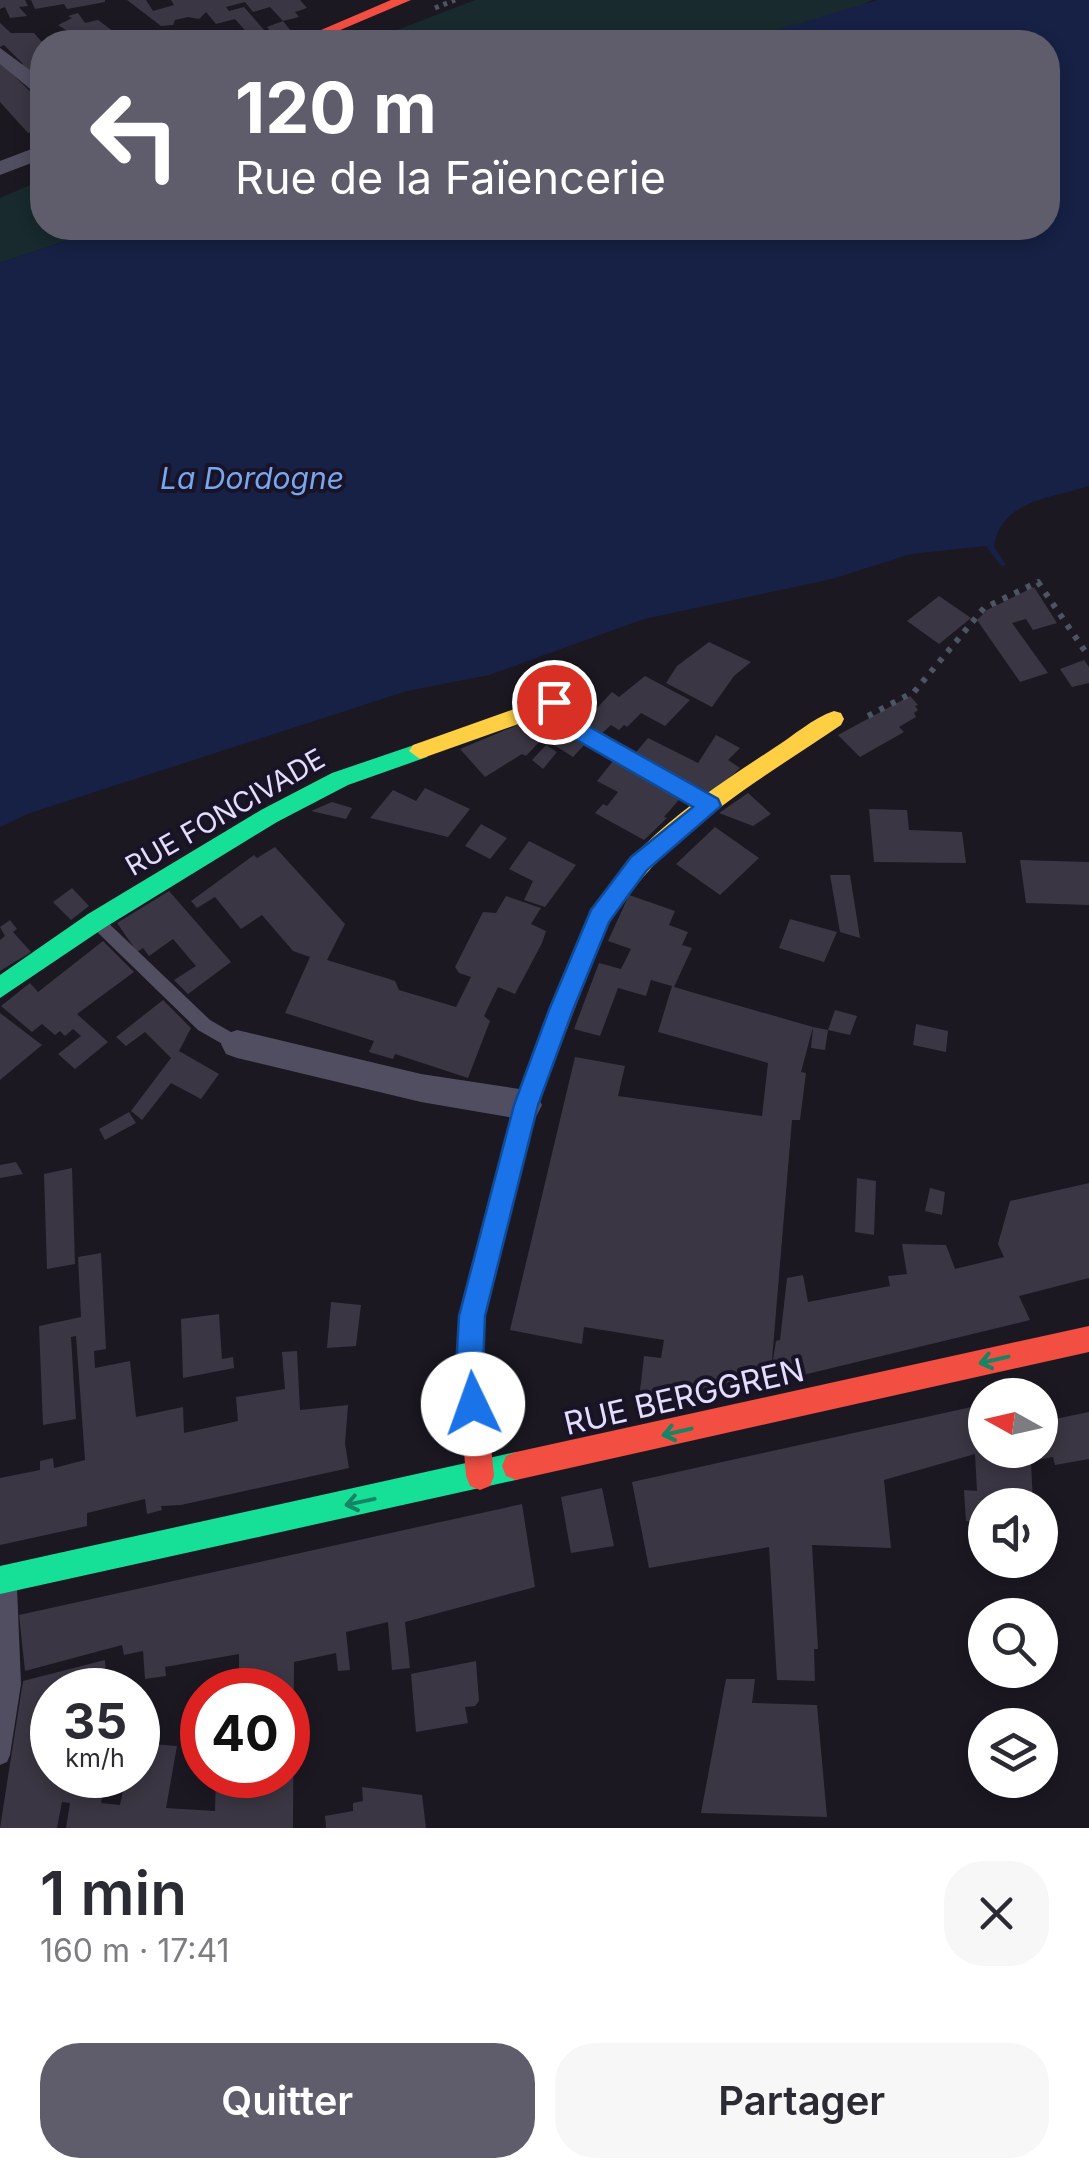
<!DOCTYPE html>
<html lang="fr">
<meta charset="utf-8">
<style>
body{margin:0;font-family:Inter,sans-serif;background:#f7f7f7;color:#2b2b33;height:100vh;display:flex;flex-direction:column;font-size:38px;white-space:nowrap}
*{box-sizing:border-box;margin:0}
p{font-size:32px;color:#7c7c81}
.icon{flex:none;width:55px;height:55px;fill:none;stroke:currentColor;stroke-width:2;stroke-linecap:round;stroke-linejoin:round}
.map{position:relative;height:1828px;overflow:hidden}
.details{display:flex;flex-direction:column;background:#fff;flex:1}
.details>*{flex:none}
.top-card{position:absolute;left:30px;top:30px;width:1030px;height:210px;border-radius:40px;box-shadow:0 5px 15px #0003;background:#5f5c6b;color:#fff;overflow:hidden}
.needle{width:65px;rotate:278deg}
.buttons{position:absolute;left:968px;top:1378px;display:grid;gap:20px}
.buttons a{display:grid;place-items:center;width:90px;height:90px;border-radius:50%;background:#fff;box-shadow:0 5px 15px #0003;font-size:50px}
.speed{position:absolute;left:30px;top:1668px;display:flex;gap:20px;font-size:50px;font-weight:700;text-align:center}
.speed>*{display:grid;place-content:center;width:130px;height:130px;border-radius:50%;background:#fff;box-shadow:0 5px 15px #0003;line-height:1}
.speed small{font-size:25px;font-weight:400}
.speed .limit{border:15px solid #d22;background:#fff;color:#111}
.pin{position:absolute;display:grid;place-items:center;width:85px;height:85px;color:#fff;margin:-42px;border:5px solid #fff;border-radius:50%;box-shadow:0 2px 10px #0007}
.me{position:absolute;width:110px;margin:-55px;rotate:357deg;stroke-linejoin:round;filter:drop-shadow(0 0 8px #0008)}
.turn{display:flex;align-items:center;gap:35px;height:210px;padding:0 40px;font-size:45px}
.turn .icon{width:130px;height:130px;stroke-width:2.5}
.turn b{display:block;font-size:70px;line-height:85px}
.round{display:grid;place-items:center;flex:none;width:105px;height:105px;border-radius:40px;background:#f7f7f7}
.summary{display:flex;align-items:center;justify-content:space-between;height:170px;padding:0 40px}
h1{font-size:60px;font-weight:600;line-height:75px}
.action{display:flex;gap:20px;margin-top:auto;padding:20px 40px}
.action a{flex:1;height:115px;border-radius:40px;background:#5f5c6b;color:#fff;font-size:40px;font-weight:600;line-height:115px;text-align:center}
.action a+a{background:#f7f7f7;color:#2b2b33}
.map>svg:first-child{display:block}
</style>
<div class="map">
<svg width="1089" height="1828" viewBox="0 0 1089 1828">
<rect width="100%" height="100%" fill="#1b1822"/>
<!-- green -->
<path fill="#182a2e" d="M475 0H872L854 10 736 42H366Z
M42 180V228H103L0 263V198Z"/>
<!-- water -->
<path fill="#162145" d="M878 0H1089V486C1049 499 1002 500 994 546L1006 565 1001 566 986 546 911 554 832 579 644 619 489 675 407 691 30 813 0 827V263L103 228H1048V42H736Z"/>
<!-- building -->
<path fill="#3a3643" d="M0 0H25L28 6 19 7 27 16 10 18 5 7 0 9Z
M31 0H105V2L67 9 64 4 35 9Z
M127 0H146L153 11 174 5 171 0H300L307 8 295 12 299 17 283 21 270 7 253 12 245 2 226 7 229 11 244 7 272 39 255 42 235 19 216 24 206 12 199 19 188 17 175 20 173 25 161 26Z
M78 13 85 23 98 20 125 40 100 42 87 32 97 42H77L81 40 58 25 72 18 68 16Z
M283 21 291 31 275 38 267 27Z
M0 23 11 33H34L42 42V74L33 78 19 67 23 64 4 45 0 47Z
M0 62 37 98 42 96V110L31 114 42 127 28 133 0 102Z
M1034 587 1057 623 1033 630 1026 619 1012 623 1048 673 1020 682 977 620 987 610Z
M939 596 971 618 939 644 907 621Z
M709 642 751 662 734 676 712 707 666 683 677 666Z
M1084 660 1089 667V683L1072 687 1060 669Z
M645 676 690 700 665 726 641 713 627 727 624 725 619 730 611 725 599 736 581 725 612 692 619 697Z
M910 696 918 705 915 706 918 710 914 713 916 717 899 727 904 732 860 757 838 735Z
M546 713 589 740 573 757 543 738 526 756 522 754 485 777 460 749Z
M716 735 740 748 728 760 740 768 709 797 632 757 648 738 698 763Z
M546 745 557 752 543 769 532 760Z
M617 756 684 794 664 817 667 818 644 840 595 813 603 804 607 806 618 792 597 781Z
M425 788 470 809 448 837 370 818 393 790 416 801Z
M748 793 771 814 753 826 719 813Z
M332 802 352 808 346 819 311 811Z
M869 809 907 810 909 830 962 832 966 863 874 862Z
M481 824 507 838 490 859 465 846Z
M715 827 759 858 720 895 676 864Z
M529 841 576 865 545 907 524 900 533 881 509 869Z
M275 847 345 924 327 960 386 978 395 981 399 990 456 1007 471 977 459 973 455 967 483 912 496 913 506 896 541 908 531 924 546 931 542 943 515 994 498 987 484 1016 490 1021 468 1078 395 1054 393 1059 369 1052 374 1041 285 1013 310 957 293 951 262 915 241 929 215 897 197 908 191 901 254 855 257 858Z
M1020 860 1089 862V905L1026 903Z
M830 875H850L860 938 840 932Z
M72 888 89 906 71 920 53 902Z
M169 891 231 962 188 994 174 980 196 966 173 939 149 956 143 948 137 952 117 923Z
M629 895 675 911 669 925 688 932 682 945 692 948 674 987 813 1027 801 1072 806 1073 800 1120H792L771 1372 776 1341 780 1340 787 1278 803 1275 808 1302 890 1286 888 1276 907 1274 902 1244 946 1245 955 1269 1004 1257 998 1244 1010 1201 1089 1183V1278L1019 1296 1030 1320 770 1383 638 1408 644 1356 661 1358 664 1340 584 1327 582 1344 510 1330 575 1057 625 1066 618 1096 762 1116 768 1063 658 1032 672 986 651 980 646 996 618 988 600 1036 574 1029 599 963 621 969 631 949 608 941Z
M790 919 837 932 824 962 779 948Z
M10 920 17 929 13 932 31 952 0 971V940L5 936 0 927Z
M103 941 134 972 77 1014 108 1042 75 1069 58 1054 81 1036 73 1029 65 1036 60 1031 55 1035 42 1024 32 1032 1 1006 30 983 38 992Z
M163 1000 191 1028 179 1051 219 1074 201 1099 171 1083 142 1120 131 1111 171 1058 145 1032 126 1046 116 1037Z
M835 1010 857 1016 850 1035 828 1030Z
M0 1013 42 1045 0 1080Z
M916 1024 948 1031 946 1052 913 1045Z
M813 1027 828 1030 825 1050 811 1048Z
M129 1112 136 1123 105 1140 99 1129Z
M16 1162 23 1174 0 1178V1165Z
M72 1168 75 1264 47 1269 44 1174Z
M857 1178 876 1181 874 1235 855 1232Z
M930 1188 945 1192 942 1215 925 1211Z
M101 1253 106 1349 94 1351 95 1368 130 1361 136 1417 183 1407 184 1433 238 1421 236 1397 285 1389 282 1352 297 1351 300 1410 348 1405 345 1444 349 1468 181 1505 161 1506 162 1510 147 1514 145 1499 87 1513V1526L0 1545V1478L40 1470V1461L53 1458 54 1468 85 1460 76 1336 71 1337 76 1419 43 1425 39 1326 81 1317 78 1257Z
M331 1302 361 1305 356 1346 327 1348Z
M219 1314 222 1359 233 1357 234 1368 183 1378 181 1319Z
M985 1404V1450H1040V1422L1089 1412V1459L1055 1465 1053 1457 1031 1461 1033 1505H985V1545H981L979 1523 966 1521 964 1490 977 1491 975 1454 884 1480 891 1548 812 1545 818 1649H814L815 1681 777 1680 769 1547 649 1568 632 1482Z
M602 1488 614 1546 571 1553 561 1497Z
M522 1504 535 1587 405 1622 410 1668 392 1670 388 1622 346 1632 350 1670 338 1671 336 1653 294 1662 293 1828H66L70 1803 62 1802 57 1828H0L23 1681 105 1660 107 1690H52V1775H106L101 1803 120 1805 126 1775H138V1743L177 1746 166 1808 215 1811 216 1775H288V1690H239V1654L165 1667 166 1676 145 1679 143 1651 124 1655 122 1645 25 1671 19 1615Z
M476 1661 479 1701 475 1706 465 1707 468 1723 416 1732 411 1674Z
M726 1679H755L752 1703 817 1705 827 1817 701 1813Z
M362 1787 422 1795 426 1828H326L325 1816 353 1811V1803L363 1801Z"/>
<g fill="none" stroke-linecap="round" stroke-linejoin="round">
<!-- path-far1 -->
<path stroke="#4d5462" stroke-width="5" stroke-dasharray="4 5" stroke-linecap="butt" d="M435 8 455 0"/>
<!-- path -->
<path stroke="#4d5462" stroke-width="6" stroke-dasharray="5 8" stroke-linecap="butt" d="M868 716 914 692 984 608 1038 582 1089 657"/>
<!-- lane -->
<path fill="#514e61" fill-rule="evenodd" d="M554 698 559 699 573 721 712 800 714 804 712 808H702L563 729 547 703Z
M96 915 101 916 210 1020 243 1039 245 1044 243 1049 237 1051 231 1049 198 1030 91 926 88 921 91 916Z
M8 1579 15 1581 17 1588 21 1684 10 1755 7 1762 0 1765V1584Z"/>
<!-- street -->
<path fill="#514e61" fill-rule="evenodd" d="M0 48 42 79V95L35 93 0 64Z
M42 145V159L0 175V161Z
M237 1030 421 1074 526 1090 537 1095 542 1105 537 1115 526 1120 421 1102 237 1058 226 1054 221 1044 226 1034Z"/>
<!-- fast -->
<path fill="#16e098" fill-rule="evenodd" d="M420 743 431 751 427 757 348 785 277 822 104 928 0 998V975L88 914 261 810 332 773Z
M516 1452 526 1456 530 1466 526 1476 516 1480 0 1594V1566Z"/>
<!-- slow -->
<path fill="#ffcf43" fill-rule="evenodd" d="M554 695 561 697 564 703 561 709 420 759 409 751 413 745Z
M834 711 841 713 844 719 841 725C754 784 655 839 603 934L595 937 587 934 584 927C623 846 701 796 774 748 793 736 813 718 834 711Z"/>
<!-- jam -->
<path fill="#f24e42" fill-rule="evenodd" d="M391 0H411L312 42H293Z
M595 917 603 920 606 927 538 1105 485 1316 483 1368 494 1476 490 1486 480 1490 470 1486 466 1476 457 1368 459 1316 514 1105 584 927 587 920Z
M1089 1326V1352L516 1480 506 1476 502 1466 506 1456 516 1452Z"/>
</g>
<!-- one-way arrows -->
<defs><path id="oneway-shaft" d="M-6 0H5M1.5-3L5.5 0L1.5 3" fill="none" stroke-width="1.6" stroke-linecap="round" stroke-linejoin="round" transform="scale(2.5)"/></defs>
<g stroke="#178465">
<use href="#oneway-shaft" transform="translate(994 1360) rotate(167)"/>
<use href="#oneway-shaft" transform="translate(677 1432) rotate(167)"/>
<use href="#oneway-shaft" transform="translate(360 1502) rotate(168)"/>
</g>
<!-- route -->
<path fill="#1a73e8" stroke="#114b97" stroke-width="2.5" d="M554 694 561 697 576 719 718 799 721 806 647 870 627 897 609 922 573 1010 538 1105 485 1316 483 1368 487 1404 483 1414 473 1418 463 1414 456 1368 459 1316 514 1105 549 1010 591 910 631 857 693 807 561 731 543 702Z"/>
<g text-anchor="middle" stroke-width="8" stroke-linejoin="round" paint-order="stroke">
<!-- street labels -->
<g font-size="28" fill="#e4ddfb" stroke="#191327">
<text transform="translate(225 812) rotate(-30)" y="10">RUE FONCIVADE</text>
</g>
<!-- water labels -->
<g font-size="30" font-style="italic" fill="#77a7ee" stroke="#191327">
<text x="252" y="489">La Dordogne</text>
</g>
<!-- near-street labels -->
<g font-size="32" fill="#e4ddfb" stroke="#191327">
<text transform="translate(684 1397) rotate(-13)" y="11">RUE BERGGREN</text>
</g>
</g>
</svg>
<div class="buttons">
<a><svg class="needle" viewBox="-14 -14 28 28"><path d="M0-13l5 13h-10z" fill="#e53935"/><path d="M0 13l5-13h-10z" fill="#7c7c81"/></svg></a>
<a><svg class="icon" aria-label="sound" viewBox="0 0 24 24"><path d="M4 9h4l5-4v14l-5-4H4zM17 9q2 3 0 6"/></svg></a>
<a><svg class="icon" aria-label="search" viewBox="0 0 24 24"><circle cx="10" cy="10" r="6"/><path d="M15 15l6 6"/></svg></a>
<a><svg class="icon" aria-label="layers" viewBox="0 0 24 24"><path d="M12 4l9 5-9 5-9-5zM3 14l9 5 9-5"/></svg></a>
</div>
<div class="speed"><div>35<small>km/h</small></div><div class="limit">40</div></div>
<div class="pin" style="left:554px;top:702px;background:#d93025"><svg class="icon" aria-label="arrive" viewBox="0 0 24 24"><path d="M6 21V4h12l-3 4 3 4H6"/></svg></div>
<svg class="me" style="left:473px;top:1404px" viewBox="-20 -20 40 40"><circle r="19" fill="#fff"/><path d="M0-13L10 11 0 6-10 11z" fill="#1a73e8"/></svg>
<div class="top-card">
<div class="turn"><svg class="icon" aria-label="left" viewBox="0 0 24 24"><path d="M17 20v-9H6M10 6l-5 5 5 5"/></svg><div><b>120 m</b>Rue de la Faïencerie</div></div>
</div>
</div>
<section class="details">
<div class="summary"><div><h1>1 min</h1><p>160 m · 17:41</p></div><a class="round"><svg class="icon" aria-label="close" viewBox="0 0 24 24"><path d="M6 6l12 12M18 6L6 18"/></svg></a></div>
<div class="action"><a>Quitter</a><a>Partager</a></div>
</section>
